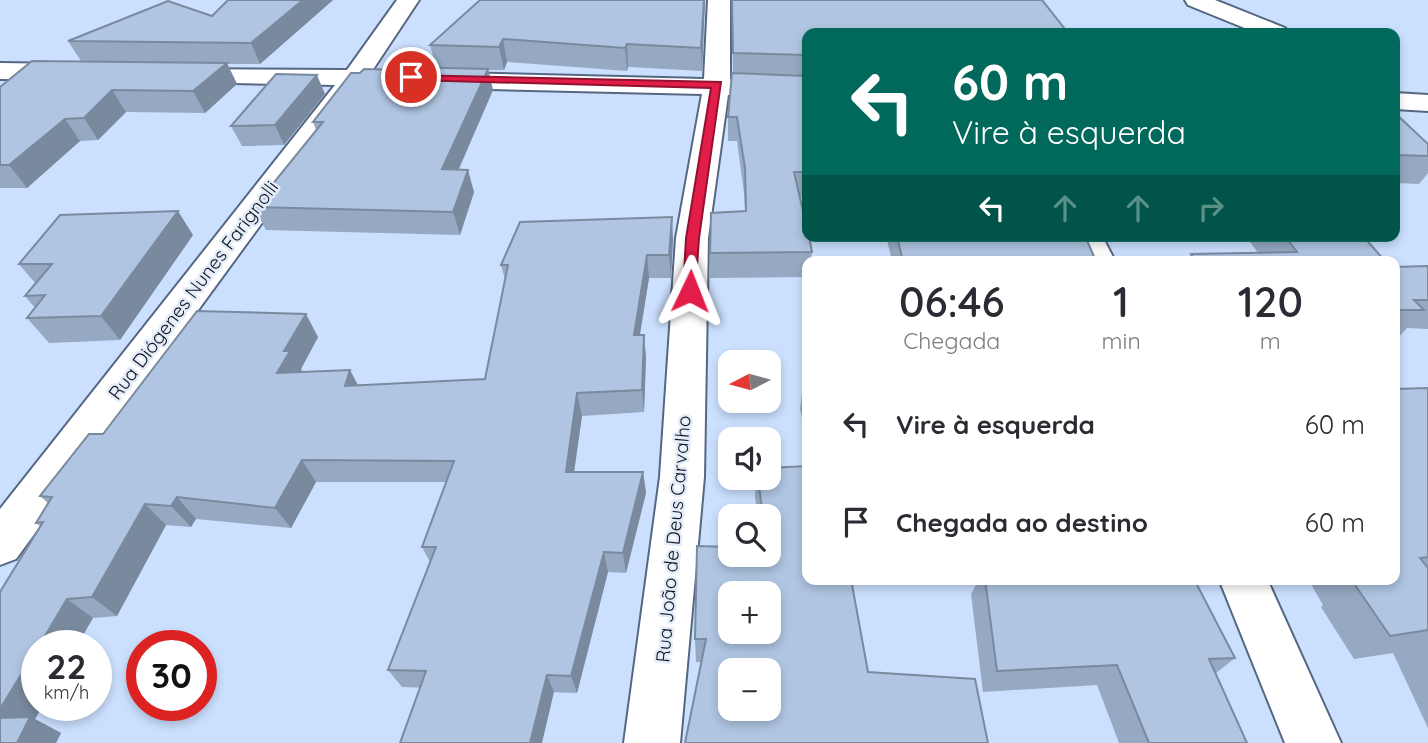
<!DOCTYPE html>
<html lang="pt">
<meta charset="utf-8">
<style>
body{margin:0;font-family:Quicksand,sans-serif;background:#f2f2f3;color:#2b2b33;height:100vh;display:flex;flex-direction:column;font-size:26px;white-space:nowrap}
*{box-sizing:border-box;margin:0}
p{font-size:23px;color:#7c7c81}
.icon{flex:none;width:38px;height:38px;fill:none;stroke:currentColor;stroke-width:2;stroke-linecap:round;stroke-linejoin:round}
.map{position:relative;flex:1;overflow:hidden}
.sheet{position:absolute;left:802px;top:256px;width:598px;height:329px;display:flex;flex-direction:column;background:#fff;border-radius:14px;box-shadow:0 4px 10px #0003}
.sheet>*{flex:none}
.hud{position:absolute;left:802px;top:28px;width:598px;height:214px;border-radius:14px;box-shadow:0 4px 10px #0003;background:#00695c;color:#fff;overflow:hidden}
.needle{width:46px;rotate:264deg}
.buttons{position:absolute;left:718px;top:350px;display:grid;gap:14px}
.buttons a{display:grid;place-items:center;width:63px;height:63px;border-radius:14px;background:#fff;box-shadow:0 4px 10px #0003;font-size:35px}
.speed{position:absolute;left:21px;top:630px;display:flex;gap:14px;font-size:35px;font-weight:700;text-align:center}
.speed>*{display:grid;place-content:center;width:91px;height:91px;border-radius:50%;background:#fff;box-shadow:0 4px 10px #0003;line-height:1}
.speed small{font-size:18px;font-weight:400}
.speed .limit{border:10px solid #d22;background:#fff;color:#111}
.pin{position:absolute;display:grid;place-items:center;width:60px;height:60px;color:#fff;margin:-30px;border:4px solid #fff;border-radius:50%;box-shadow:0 2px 7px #0007}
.me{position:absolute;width:77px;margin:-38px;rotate:2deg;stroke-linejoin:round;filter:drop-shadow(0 0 5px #0008)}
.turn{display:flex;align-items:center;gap:24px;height:147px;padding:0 35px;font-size:32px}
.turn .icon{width:91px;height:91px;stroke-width:2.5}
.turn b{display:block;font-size:49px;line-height:60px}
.lanes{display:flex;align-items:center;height:66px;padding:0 35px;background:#0003;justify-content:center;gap:35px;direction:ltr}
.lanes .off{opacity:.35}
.eta{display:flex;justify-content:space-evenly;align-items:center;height:119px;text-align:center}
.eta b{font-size:42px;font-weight:600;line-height:49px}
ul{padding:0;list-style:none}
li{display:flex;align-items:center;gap:21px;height:98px;padding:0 35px}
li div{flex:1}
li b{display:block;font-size:26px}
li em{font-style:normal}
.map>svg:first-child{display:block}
</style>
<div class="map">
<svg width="1428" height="743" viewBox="0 0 1428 743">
<rect width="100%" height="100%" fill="#cbe0ff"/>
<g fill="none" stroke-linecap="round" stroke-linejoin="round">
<!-- street casing -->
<g stroke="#556782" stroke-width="4">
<path id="street" d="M397 0H419L372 71 704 79 708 0H730V79L807 81V97L728 95 708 238 704 477 680 743H624L660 477 676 238 702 94 362 86 16 559 0 565V509L335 85 179 82 170 79 166 74 170 69 347 70Z
M1185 0H1215L1285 28 1289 33H1257L1188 5Z
M0 63 70 64 79 67 83 72 79 77 70 80 0 79Z
M1395 93 1428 95V111L1395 109Z
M1070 236H1102L1115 261H1081Z
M1219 579H1267L1341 743H1285Z"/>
</g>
<!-- street -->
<use href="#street" fill="#fff" fill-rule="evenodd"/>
</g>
<!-- wall -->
<path fill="#96a9c2" d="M333 0 260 64H227L237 84 205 113 126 112 98 140 80 141 27 188H0V87L81 61 68 41 212 16Z
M480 0H705L702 71 628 67 627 71 507 62 504 70H488L493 90 459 169 474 192 460 235 266 230 254 207 316 130 313 122 360 73 436 68 430 45Z
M732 0H1014L807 33V197H800L812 252 811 261H807V277L710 278V253L745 211 744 193 737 141H728V117L733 73Z
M325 94 284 145 242 146 231 126Z
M1395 113 1428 144V173L1419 184 1395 183Z
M193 235 120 340 49 343 27 318 35 308 25 296 35 283 19 264Z
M886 236H1085L1096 261H892Z
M1246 236H1363L1385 261H1187L1191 254 1258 253Z
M673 239 671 278H649L640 335 646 357 644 412 582 416 574 472H643L646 493 626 573 608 572 577 693 402 687 388 670 430 562 422 547 446 482H316L291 528 196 519 191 527 166 525 117 616 93 618 37 705H43L35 719 61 733 56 743H0L40 526 36 523 48 503 40 496 103 434 318 337 301 369 303 372 358 385 485 379 505 279 501 265Z
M1428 266V329L1407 328 1397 339H1395V267Z
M803 385H807V441L800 409Z
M1428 388V728L1393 653 1354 659 1321 607 1323 605 1308 579H1395Z
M756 478H768L807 579 701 662H696L695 639 768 555V516H757L755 496Z
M979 579H1194L1235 658 1215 674 1247 743H1119L1097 685 983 692 971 594Z"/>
<!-- shaded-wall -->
<path fill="#7a8a9e" d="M303 0H333L260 64 251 43Z
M704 0H705L702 71 701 48Z
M503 39 507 62 504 70 499 47Z
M627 44 628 67 627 71 625 48Z
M227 63 237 84 205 113 193 91Z
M488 69 493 90 449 191 442 169Z
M317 75 325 94 284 145 275 125Z
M112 90 126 112 98 140 84 118Z
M65 119 80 141 27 188 9 165Z
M468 170 474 192 460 235 453 212Z
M178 211 193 235 120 340 101 316Z
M672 217 673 239 671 278 669 255Z
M647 255 649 278 636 358 634 335Z
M306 314 318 337 301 369 303 374 277 373 284 351Z
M644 335 646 357 644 412 642 390Z
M350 370 362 393 345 386Z
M577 393 582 416 571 493 566 472Z
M302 460 316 482 291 528 275 508Z
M643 472 646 493 626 573 623 553Z
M177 497 196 519 191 527 171 506Z
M145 504 166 525 117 616 92 597Z
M604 552 608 572 577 693 571 676Z
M67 599 93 618 77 646H39Z
M37 649V705H43L35 719 61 733 56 743H17L0 721V709Z
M547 675 554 692 542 743H530Z"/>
<!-- building -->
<path fill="#afc5e2" stroke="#7a8a9e" stroke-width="2" fill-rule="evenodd" d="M228 0H303L251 43 68 41 168 1 212 16Z
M480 0H704L701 48 627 44 625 48 503 39 499 47 430 45Z
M732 0H1042L1068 33H807V55L733 53Z
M32 61 227 63 193 91 112 90 84 118 65 119 9 165H0V87Z
M409 67 488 69 442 169 468 170 453 212 254 207 323 122H313L351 73H360L364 69 405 70Z
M732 73 807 76V172H794L807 228V236H809L812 252 710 253 711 213 746 211 745 168 737 117H728Z
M276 74 317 75 275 125 231 126Z
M1395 113 1428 144V156L1395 155Z
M178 211 101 316 27 318 45 295 25 296 52 264H19L60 215Z
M672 217 669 255H647L634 335H644L642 390 577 393 566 472H643L623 553 604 552 571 676 547 675 530 743H400L426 671 388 670 436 547H422L454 461 302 460 275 508 177 497 171 506 145 504 92 597 67 599 39 646H37V649L0 709V592L43 522 36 523 52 497 40 496 89 434H103L197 311 306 314 284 351H290L277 373 350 370 345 386 485 379 508 265H501L520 222Z
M897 236H1085L1096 261H903Z
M1285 236H1363L1385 261H1195L1191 254 1297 252Z
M1428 266V300H1414L1424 310H1395V267Z
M803 385H807V401Z
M1428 388V557L1420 558 1428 568V630L1390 636 1353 582H1356L1354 579H1395V389Z
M807 466V579H851L868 672 975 679 988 743H685L706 639H695L697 546 730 547V555H768V516H763L758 478H768V468ZM730 593H768V632H730ZM730 670H768V709H730Z
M985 579H1194L1235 658 1209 659 1247 743H1149L1117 665 997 671Z
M30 717 17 743H0V718Z"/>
<!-- route -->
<path fill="#e11d48" stroke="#92132f" stroke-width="2" d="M408 75 721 82 699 238 695 294 690 296 683 291 686 238 711 88 411 80H408Z"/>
<g text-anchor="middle" stroke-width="5" stroke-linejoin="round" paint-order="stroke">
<!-- street labels -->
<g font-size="19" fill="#0e1520" stroke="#e4ecf9">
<text transform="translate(193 290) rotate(-53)" y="7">Rua Diógenes Nunes Farignolli</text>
<text transform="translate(673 539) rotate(-85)" y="7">Rua João de Deus Carvalho</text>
</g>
</g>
</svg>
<div class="buttons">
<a><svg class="needle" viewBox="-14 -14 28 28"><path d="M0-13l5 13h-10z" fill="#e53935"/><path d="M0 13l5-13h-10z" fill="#7c7c81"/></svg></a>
<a><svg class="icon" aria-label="sound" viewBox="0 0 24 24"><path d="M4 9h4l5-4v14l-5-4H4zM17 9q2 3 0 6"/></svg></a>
<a><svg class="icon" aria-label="search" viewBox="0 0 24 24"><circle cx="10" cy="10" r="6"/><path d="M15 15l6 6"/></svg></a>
<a>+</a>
<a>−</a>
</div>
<div class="speed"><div>22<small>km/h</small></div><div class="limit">30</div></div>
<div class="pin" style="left:411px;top:77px;background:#d93025"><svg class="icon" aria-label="arrive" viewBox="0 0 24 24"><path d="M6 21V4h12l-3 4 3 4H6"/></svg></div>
<svg class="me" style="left:690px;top:291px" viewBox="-20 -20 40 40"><path d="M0-17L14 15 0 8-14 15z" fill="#e11d48" stroke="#fff" stroke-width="4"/></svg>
<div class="hud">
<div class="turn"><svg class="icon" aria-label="left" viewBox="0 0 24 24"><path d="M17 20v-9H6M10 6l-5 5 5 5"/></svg><div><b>60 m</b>Vire à esquerda</div></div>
<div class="lanes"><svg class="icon" aria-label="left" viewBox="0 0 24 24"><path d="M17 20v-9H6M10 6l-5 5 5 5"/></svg><svg class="icon off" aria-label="ahead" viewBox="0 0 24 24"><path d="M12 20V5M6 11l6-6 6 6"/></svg><svg class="icon off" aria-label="ahead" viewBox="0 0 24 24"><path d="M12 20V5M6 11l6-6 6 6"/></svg><svg class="icon off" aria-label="right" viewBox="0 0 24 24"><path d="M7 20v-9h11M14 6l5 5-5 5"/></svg></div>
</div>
<section class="sheet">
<div class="eta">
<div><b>06:46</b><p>Chegada</p></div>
<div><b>1</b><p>min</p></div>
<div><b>120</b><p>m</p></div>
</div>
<ul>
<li><svg class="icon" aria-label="left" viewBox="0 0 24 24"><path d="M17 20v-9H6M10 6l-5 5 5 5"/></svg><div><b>Vire à esquerda</b></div><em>60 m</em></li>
<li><svg class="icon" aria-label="arrive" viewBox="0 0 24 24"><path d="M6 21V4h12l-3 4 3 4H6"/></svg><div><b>Chegada ao destino</b></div><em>60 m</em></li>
</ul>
</section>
</div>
